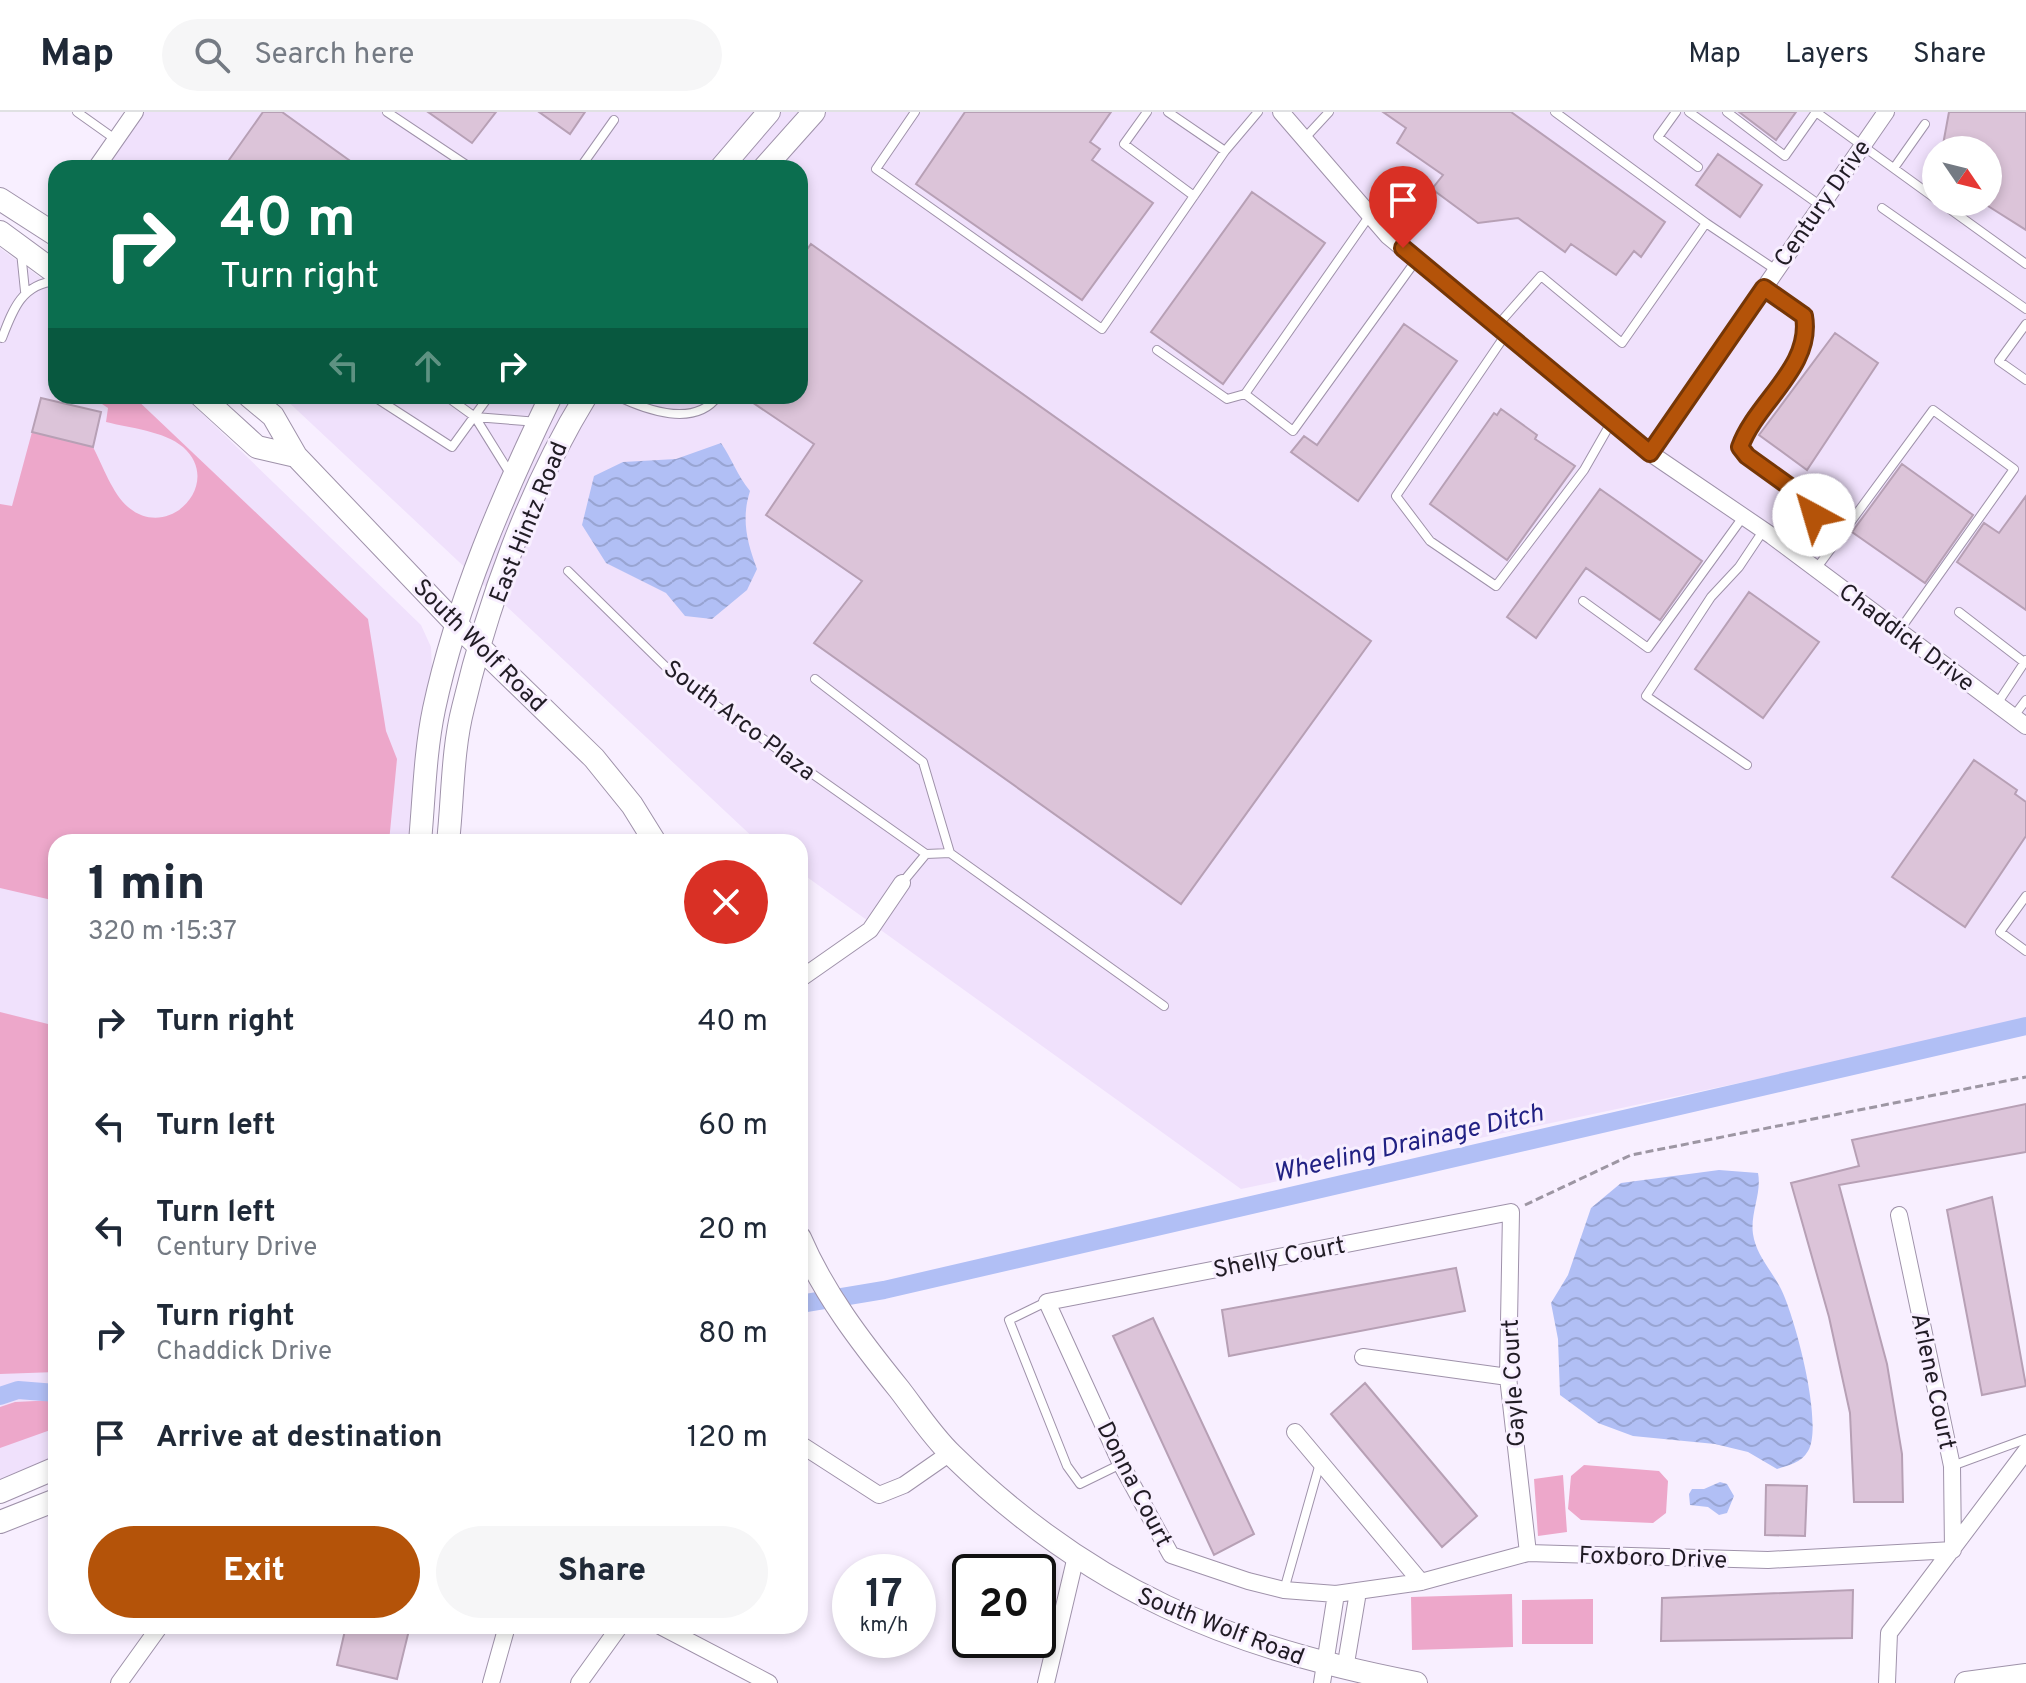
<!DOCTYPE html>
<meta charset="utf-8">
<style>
body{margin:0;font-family:Overpass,sans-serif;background:#f6f6f7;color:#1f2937;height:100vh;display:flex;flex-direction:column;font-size:30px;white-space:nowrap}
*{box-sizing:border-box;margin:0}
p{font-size:26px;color:#747a83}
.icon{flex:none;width:44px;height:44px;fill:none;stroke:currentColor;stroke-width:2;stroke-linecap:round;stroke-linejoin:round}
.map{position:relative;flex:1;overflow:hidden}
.details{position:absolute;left:48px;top:722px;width:760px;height:800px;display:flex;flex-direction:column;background:#fff;border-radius:24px;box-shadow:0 4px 12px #0003}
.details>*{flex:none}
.top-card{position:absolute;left:48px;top:48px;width:760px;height:244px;border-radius:24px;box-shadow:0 4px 12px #0003;background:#0b6e4f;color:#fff;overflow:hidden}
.needle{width:52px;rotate:125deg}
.tools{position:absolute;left:1922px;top:24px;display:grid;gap:16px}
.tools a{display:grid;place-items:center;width:80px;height:80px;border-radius:50%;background:#fff;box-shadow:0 4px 12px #0003;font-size:40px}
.speed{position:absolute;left:832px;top:1442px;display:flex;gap:16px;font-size:40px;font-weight:700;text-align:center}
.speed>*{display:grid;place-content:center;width:104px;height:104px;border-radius:50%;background:#fff;box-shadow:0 4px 12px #0003;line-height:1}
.speed small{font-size:20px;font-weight:400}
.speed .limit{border:4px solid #111;border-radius:12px;background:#fff;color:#111}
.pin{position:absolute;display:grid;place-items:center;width:68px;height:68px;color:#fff;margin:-82px -34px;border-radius:50% 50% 50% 0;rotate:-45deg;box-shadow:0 0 8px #0007}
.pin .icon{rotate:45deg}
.me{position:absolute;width:88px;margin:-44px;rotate:321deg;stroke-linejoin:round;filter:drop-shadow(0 0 6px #0008)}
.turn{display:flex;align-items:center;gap:28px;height:168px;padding:0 40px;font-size:36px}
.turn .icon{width:104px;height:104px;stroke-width:2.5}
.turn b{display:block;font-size:56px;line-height:68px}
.lanes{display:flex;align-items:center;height:76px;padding:0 40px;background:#0003;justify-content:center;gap:40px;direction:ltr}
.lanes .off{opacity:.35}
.round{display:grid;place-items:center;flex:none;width:84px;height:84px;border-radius:42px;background:#f6f6f7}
.headline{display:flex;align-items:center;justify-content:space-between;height:136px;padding:0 40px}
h1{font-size:48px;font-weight:800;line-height:60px}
.cta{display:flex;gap:16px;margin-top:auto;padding:16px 40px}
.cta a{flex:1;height:92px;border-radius:48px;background:#b45309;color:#fff;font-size:32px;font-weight:800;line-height:92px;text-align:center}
.cta a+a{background:#f6f6f7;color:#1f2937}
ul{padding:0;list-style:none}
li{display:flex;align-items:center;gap:24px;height:104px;padding:0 40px}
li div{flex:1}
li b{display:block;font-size:30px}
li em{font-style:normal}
header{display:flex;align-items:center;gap:48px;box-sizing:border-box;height:112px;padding:0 40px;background:#fff;border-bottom:2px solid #e0e1e3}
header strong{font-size:38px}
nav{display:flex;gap:44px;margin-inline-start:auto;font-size:28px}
.search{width:560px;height:72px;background:#f6f6f7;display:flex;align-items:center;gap:20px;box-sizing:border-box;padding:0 28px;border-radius:44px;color:#747a83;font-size:30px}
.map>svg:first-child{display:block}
</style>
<header>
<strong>Map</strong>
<div class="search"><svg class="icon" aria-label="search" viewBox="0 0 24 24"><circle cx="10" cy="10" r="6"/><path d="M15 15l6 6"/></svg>Search here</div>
<nav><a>Map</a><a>Layers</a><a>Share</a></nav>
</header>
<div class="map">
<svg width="2026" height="1571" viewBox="0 0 2026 1571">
<defs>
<pattern id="water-waves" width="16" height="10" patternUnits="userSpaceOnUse" patternTransform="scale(2)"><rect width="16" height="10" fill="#b1bff5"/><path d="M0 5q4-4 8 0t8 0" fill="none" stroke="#98a4d2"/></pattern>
</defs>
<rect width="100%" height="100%" fill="#f8efff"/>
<!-- built -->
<path fill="#f0e1fc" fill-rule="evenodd" d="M136 0H2026V910L1241 1077 800 760V730H758L282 284H800V56H96ZM1936 38H1988V90H1936Z
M0 136 56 177V284H184L421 513 431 535 432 557 419 635 411 730H56V1349L0 1372Z"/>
<!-- green -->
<path fill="#eda7ca" d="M104 284H133L368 507 386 619 397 647 389 730H56V789L0 776V392L12 394 32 320 93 335C103 354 112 381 128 395 169 430 224 371 183 335 164 319 130 316 106 310L108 296 102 292Z
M0 900 56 914V1260L0 1262Z
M56 1288V1316L0 1336V1295L15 1290Z
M1584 1353 1659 1359 1668 1369 1666 1401 1653 1411 1581 1408 1568 1397 1571 1364Z
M1563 1363 1567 1420 1538 1424 1534 1367Z
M1512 1482 1513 1535 1412 1538 1411 1485Z
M1593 1487V1532H1522V1488Z"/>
<!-- water -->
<path fill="url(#water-waves)" d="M721 331C732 347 737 363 750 379 741 407 747 430 757 457L747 478 712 507 685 504 666 481 606 451 582 413 594 364 623 350 676 347Z
M1719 1058 1758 1061C1762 1081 1750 1101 1753 1122 1756 1143 1772 1159 1781 1177 1795 1205 1824 1313 1808 1339 1801 1351 1789 1353 1777 1357L1748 1340 1715 1332 1633 1324 1598 1311 1560 1283 1558 1227 1551 1191 1568 1163 1591 1096 1621 1071Z
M1720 1370 1727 1372 1734 1384 1727 1401 1719 1403 1708 1395 1690 1393 1689 1382 1692 1377H1704Z"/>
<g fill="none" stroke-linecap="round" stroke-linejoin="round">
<!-- canal -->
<path stroke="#b1bff5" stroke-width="18" d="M800 1192 884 1178 2026 914
M0 1284 18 1278 56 1281"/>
</g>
<!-- building -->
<path fill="#dcc4d9" stroke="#b7a0b5" stroke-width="2" d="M263 0H282L360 56H240L229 48Z
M428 0H496L472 31Z
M539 0H585L570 22Z
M965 0H1111L1090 30 1100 37 1092 48 1153 91 1082 188 916 72Z
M1383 0H1511L1665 110 1641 145 1634 139 1616 163 1571 132 1565 140 1518 106 1478 111 1432 77 1443 63 1397 31 1406 16Z
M1739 0H1796L1776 28Z
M1949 0H2026V118L1988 94V38H1942Z
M1718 42 1762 73 1740 105 1696 73Z
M1252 80 1325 131 1223 272 1151 220Z
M811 132 1371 529 1181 792 814 531 862 469 766 403 814 332 743 284H800V147Z
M1404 212 1457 249 1358 389 1291 340 1304 324 1317 333Z
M1835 221 1878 251 1807 358 1759 323Z
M41 286 101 300 93 335 32 320Z
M1501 297 1537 323 1535 327 1575 354 1507 448 1430 392 1494 301 1497 303Z
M1902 352 1973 403 1925 471 1852 420Z
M1600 377 1702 449 1660 508 1586 456 1536 526 1507 505Z
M2026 384V498L1957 450 1984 411 1999 421Z
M1749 480 1819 530 1763 606 1695 557Z
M1974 648 2017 678 2015 682 2026 690V724L1965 815 1892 765Z
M2026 992V1040L1839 1073 1887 1252 1902 1342 1903 1390H1854L1850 1301 1829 1205 1791 1071 1859 1054 1852 1028Z
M1992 1085 2026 1274 1982 1283 1947 1098Z
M1456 1156 1465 1199 1229 1244 1222 1198Z
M1153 1206 1254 1422 1214 1443 1113 1224Z
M1365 1271 1477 1404 1442 1435 1331 1302Z
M1766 1373 1807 1374 1805 1424 1765 1423Z
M1853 1478 1852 1526 1661 1529 1662 1486Z
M346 1514H410L397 1567 337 1553Z"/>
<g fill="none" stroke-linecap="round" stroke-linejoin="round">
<!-- lane casing -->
<g stroke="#9f92aa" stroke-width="10">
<path id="lane" d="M77 0 115 27
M387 0 471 56
M915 0 876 57 1102 217 1225 39 1258 0
M1147 0 1124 32 1194 84
M1168 0 1225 39
M1555 0 1706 111
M1676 0 1658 25 1698 55
M1689 0 1821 94
M1727 0 1785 44 1816 0 1936 87
M1304 27 1329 0
M580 56 614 8
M1894 56 1925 12
M1940 90 2026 152
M1882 96 2026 197
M1370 103 1245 282 1293 319 1417 147
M21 140 25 179
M1764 176 1804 204C1813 255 1756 290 1740 335L1747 344 1815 395 1814 403 1791 438
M2026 212 1999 249 2026 268
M1497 214 1541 164 1622 231 1706 111 1776 158
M1506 222 1396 384 1430 429 1496 474 1584 358 1612 309
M2 226C13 197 22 172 56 169
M1157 238 1227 287 1245 282
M373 284 452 335 489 284
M446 284 475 305
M617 284C646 298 695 316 718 284
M511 363 475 305 538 310
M1816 457 1933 298 2014 357 1899 519
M568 459 665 554 722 598 926 742
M1583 489 1648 536 1743 405
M1959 500 2024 550
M815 567 923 650 950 741
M1997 592 2026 548
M2014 604 2026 588
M1747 653 1646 584 1711 485 1739 455 1763 419
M902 771 926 742 950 741 1164 894
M2026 784 2000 820 2026 839
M1046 1190 1009 1208 1067 1354 1080 1372 1121 1352
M1952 1354 2026 1327
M1284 1478 1320 1351"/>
</g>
<!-- street casing -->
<g stroke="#9f92aa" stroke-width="18">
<path id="street" d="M1281 0 1388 124 1612 309 1650 341 1772 424 2026 614
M96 56 135 0
M1650 341 1886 0
M800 867 870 818 902 771
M1899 1103 1952 1354 1953 1438
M1363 1245 1508 1265
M1295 1320 1421 1470
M800 1332 879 1383 904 1373 950 1341
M1528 1441 1508 1265 1511 1100 1047 1190 1121 1352 1171 1443 1248 1469 1284 1478 1336 1482 1421 1470 1528 1441 1768 1448 1953 1438
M660 1514 769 1571
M1345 1557 1358 1480
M119 1571 160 1514
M491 1571 507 1514
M579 1571 620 1514
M1046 1571 1076 1444
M1322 1571 1336 1482
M1887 1571 1889 1521 2026 1339"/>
</g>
<!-- secondary casing -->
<g stroke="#9f92aa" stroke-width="24">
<path id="secondary" d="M721 56 769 0
M764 56 814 0
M0 87 56 123
M0 120 56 161
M201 284 257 335 296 344
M249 284 273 304 296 344 458 514 594 646 632 693 655 730
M420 730C424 686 425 640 434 597 457 489 503 383 551 284
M448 730C453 686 452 639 463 596 488 490 529 377 586 284
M800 1126C824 1182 861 1230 899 1277 916 1299 932 1324 952 1343 1091 1479 1228 1535 1416 1571
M0 1380 56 1356
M0 1410 56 1388
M1966 1571 2026 1563"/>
</g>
<!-- path -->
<path stroke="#9d96a3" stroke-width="3" stroke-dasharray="8 4" stroke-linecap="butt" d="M1525 1093 1631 1043 2026 965"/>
<!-- lane -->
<use href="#lane" stroke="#fff" stroke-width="8"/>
<!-- street -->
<use href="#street" stroke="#fff" stroke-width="16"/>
<!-- secondary -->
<use href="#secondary" stroke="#fff" stroke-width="22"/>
</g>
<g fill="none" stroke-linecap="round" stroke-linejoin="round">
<!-- route casing -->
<g stroke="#753606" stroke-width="20">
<path id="route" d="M1403 136 1650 341 1764 176 1804 204C1813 255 1756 290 1740 335L1747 344 1811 390 1815 395 1814 403"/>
</g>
<!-- route -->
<use href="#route" stroke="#b45309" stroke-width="14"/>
</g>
<g text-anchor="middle" stroke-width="6" stroke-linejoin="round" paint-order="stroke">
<!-- street labels -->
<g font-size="24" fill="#211c25" stroke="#f8efff">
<text transform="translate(1822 91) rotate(-55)" y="8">Century Drive</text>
<text transform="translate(528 410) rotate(-68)" y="8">East Hintz Road</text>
<text transform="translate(1907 525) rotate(37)" y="8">Chaddick Drive</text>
<text transform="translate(480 533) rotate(45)" y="8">South Wolf Road</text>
<text transform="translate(740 608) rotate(37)" y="8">South Arco Plaza</text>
<text transform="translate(1279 1145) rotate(-11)" y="8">Shelly Court</text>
<text transform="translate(1934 1269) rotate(78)" y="8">Arlene Court</text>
<text transform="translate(1513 1271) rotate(-93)" y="8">Gayle Court</text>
<text transform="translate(1135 1372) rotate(63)" y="8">Donna Court</text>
<text transform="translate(1653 1445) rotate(2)" y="8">Foxboro Drive</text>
<text transform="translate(1221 1514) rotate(21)" y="8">South Wolf Road</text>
</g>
<!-- water labels -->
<g font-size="26" font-style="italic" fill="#212184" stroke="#f8efff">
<text transform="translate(1408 1030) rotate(-13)" y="9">Wheeling Drainage Ditch</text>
</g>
</g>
</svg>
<div class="tools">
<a><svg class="needle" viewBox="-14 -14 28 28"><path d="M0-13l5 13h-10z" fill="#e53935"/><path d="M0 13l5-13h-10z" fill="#747a83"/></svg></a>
</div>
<div class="speed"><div>17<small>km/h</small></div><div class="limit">20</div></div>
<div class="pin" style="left:1403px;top:136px;background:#d93025"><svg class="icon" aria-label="arrive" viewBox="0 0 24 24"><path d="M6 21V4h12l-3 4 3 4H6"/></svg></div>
<svg class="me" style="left:1814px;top:403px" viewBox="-20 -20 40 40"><circle r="19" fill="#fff"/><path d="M0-13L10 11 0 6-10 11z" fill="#b45309"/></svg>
<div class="top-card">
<div class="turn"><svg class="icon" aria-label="right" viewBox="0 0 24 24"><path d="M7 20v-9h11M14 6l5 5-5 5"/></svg><div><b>40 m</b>Turn right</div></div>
<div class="lanes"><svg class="icon off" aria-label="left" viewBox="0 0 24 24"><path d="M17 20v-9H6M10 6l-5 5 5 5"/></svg><svg class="icon off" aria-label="ahead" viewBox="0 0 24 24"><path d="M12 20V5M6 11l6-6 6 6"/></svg><svg class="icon" aria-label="right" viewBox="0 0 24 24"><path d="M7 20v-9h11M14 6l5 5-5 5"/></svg></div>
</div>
<section class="details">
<div class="headline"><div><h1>1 min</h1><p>320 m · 15:37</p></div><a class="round" style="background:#d93025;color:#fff"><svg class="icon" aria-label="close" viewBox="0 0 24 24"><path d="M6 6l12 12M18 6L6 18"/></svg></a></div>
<ul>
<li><svg class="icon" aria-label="right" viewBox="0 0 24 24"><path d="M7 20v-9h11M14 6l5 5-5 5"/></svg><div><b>Turn right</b></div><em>40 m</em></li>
<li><svg class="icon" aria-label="left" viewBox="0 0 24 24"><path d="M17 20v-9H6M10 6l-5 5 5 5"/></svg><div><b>Turn left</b></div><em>60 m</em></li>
<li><svg class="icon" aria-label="left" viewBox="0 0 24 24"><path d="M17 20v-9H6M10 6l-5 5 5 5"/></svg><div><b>Turn left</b><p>Century Drive</p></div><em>20 m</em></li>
<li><svg class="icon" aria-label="right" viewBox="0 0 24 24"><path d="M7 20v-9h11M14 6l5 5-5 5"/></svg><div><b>Turn right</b><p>Chaddick Drive</p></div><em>80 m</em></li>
<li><svg class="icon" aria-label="arrive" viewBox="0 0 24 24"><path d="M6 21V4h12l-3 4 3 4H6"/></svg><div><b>Arrive at destination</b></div><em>120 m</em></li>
</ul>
<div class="cta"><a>Exit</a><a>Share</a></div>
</section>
</div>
